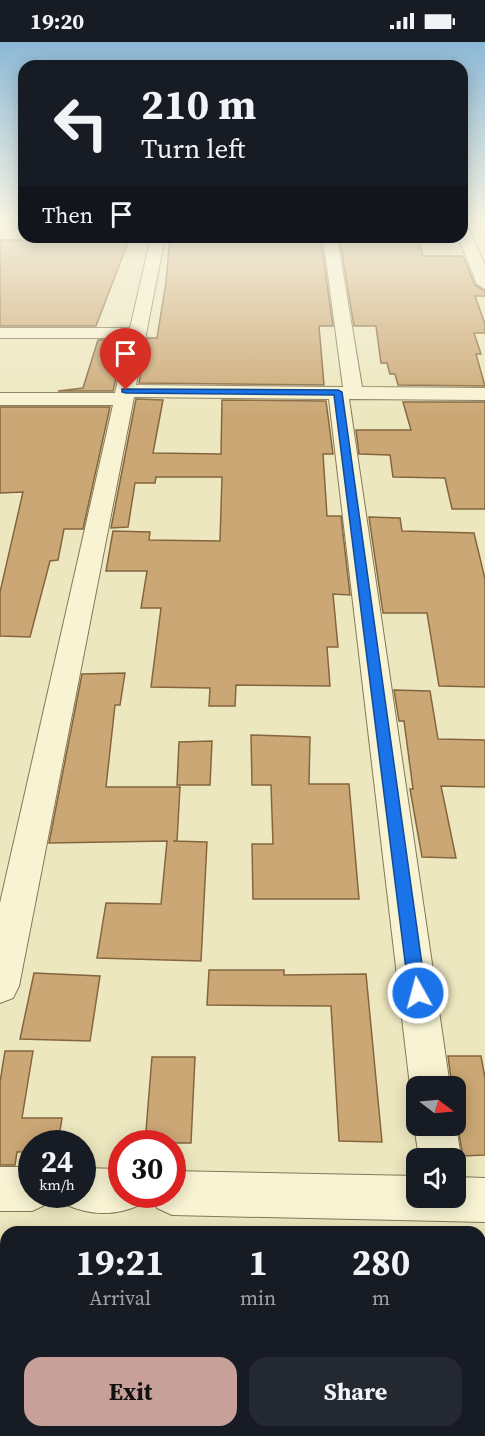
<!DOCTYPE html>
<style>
body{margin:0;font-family:"Source Serif 4",serif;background:#242831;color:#f1f3f6;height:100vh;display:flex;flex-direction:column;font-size:22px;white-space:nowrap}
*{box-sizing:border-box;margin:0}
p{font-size:20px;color:#9ea1a6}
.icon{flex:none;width:33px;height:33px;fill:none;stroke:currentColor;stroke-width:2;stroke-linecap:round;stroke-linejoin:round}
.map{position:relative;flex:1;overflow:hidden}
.panel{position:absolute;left:0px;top:1184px;width:486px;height:212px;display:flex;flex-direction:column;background:#171b24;border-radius:18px 18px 0 0;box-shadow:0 3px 15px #0003}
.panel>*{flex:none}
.guide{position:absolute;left:18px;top:18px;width:450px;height:183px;border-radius:18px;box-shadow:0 3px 15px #0003;background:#171b24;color:#f1f3f6;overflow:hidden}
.needle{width:39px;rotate:106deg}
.fabs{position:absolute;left:406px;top:1034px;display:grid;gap:12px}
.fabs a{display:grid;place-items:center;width:60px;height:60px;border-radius:12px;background:#171b24;box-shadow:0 3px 15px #0003;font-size:30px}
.speed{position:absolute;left:18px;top:1088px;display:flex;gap:12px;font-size:30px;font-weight:700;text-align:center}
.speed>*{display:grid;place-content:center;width:78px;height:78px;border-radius:50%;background:#171b24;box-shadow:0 3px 15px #0003;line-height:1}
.speed small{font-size:15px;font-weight:400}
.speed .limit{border:9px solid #d22;background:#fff;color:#111}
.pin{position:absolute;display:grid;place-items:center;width:51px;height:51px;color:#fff;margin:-62px -26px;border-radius:50% 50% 50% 0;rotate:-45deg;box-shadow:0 0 6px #0007}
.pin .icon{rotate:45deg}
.me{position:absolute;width:66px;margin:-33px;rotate:353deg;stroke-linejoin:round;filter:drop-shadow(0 0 4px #0008)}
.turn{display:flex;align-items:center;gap:21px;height:126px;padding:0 24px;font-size:27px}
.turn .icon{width:78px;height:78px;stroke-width:2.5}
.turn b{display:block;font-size:42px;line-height:51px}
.then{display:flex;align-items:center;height:57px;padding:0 24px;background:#0003;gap:12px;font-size:22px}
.eta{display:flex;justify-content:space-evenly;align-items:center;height:102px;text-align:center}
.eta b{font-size:36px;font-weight:700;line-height:42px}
.action{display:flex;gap:12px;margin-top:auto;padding:12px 24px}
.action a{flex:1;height:69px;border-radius:18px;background:#c7a09a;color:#111;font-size:24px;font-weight:700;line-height:69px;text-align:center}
.action a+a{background:#242831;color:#f1f3f6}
.status{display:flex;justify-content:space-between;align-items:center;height:42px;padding:0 30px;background:#171b24;direction:ltr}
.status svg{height:16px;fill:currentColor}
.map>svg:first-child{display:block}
</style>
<div class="status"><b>19:20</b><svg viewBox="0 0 49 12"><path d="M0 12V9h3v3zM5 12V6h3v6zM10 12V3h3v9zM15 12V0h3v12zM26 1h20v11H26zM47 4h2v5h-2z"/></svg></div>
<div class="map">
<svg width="485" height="1394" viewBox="0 0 485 1394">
<rect width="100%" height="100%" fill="#ede7bf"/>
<!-- building -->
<path fill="#cba775" stroke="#84663e" stroke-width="1.5" d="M34 195H130L96 284H0V198H32Z
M170 195 321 199 333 284H319L324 343 139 341 147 296H157L166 240Z
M344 195H418L423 214H463L475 243 485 249V254H475L485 282V291H474L481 312H476L485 344 398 343 395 332H390L387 321H381L376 284H354L340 199H344Z
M98 298H125L113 349H58L83 346Z
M136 357 163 358 153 411 221 412 222 358 326 359 333 412H323L327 474H341L350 553 333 552 338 605H327L330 644 236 643 235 664H209L210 646 151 645 161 566H141L147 529H106L113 489 150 490 149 498 220 499 222 435H156L155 441H135L128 485 111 486Z
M403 360H485V467H452L445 436 393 435 390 413 359 412 356 388H411Z
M0 365H110L83 487H64L58 518 50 519 30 595 0 594V550L23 450 0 451Z
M369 475 400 476 402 489 474 491 485 537V645L439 644 427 571H383Z
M125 631 120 663H115L106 745H180L177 799H173L207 800 201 919 97 916 106 861 161 862 167 799 49 801 82 632Z
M394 648 430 649 438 697 485 698V745L441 744 456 816 422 815 410 747H413L404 679H399Z
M251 693 310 695 309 742H349L359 857H253L252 802H273L271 743H252Z
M212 699 210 743H177L179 700Z
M209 928H284V933L366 932 382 1100 339 1099 331 964 207 963Z
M34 931 100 934 90 999 20 997Z
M5 1009H33L22 1076H62L58 1101H32V1110H17L15 1123H0V1040Z
M448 1014H481L485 1036V1113L463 1114 456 1077V1044H452Z
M152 1015H195L191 1101H145Z"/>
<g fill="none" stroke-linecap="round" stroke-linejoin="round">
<!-- street casing -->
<g stroke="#857858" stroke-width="2">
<path id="street" d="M462 183 469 187 485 223V247L477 242 458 195H462Z
M151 195H165L136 343 343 345 323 195H337L362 345 485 346V358L349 357 450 1044H417V1059L410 1044 329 357 134 355 19 944 13 956 0 961V861L113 363H0V351H115L128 296H0V286H130Z
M417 1076V1083H456L461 1116 456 1129V1116H419L414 1083Z
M0 1125H32V1152H52L47 1162 32 1169H0Z
M82 1126 122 1127V1152H143L137 1164C115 1174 89 1173 67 1163L62 1152H82Z
M172 1129 417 1134V1155H456V1135L485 1136V1180L172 1173 157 1166 151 1152H172Z"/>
</g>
<!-- street -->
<use href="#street" fill="#f8f3d2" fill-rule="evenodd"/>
</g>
<!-- sky -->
<linearGradient id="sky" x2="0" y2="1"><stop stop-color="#8cb8d6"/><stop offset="0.48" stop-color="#f7f4e2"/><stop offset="1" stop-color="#f7f4e2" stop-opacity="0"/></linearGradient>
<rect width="485" height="372" fill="url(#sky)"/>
<!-- route -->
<path fill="#1a73e8" stroke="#114b97" stroke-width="1.5" d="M122 347 338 348 342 350 426 951 424 957 418 959 412 957 409 951 334 353 126 351 122 350Z"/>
</svg>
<div class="fabs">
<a><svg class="needle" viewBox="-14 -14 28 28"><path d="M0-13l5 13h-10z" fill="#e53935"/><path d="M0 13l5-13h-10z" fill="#9ea1a6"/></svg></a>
<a><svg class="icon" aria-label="sound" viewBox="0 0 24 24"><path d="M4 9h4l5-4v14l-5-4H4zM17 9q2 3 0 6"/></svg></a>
</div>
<div class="speed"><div>24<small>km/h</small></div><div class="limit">30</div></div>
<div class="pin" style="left:126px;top:348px;background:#d93025"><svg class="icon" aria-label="arrive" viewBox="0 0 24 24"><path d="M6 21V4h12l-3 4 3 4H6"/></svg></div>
<svg class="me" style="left:418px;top:951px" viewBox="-20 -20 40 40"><circle r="17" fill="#1a73e8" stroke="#fff" stroke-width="3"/><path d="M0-11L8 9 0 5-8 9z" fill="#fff"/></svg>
<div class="guide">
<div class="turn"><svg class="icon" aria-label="left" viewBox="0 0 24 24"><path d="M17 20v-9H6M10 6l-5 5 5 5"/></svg><div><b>210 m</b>Turn left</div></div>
<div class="then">Then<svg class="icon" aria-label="arrive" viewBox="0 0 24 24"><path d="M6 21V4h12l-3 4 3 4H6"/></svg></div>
</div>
<section class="panel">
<div class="eta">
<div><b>19:21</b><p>Arrival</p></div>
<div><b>1</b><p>min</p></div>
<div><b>280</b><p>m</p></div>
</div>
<div class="action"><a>Exit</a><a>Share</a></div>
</section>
</div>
